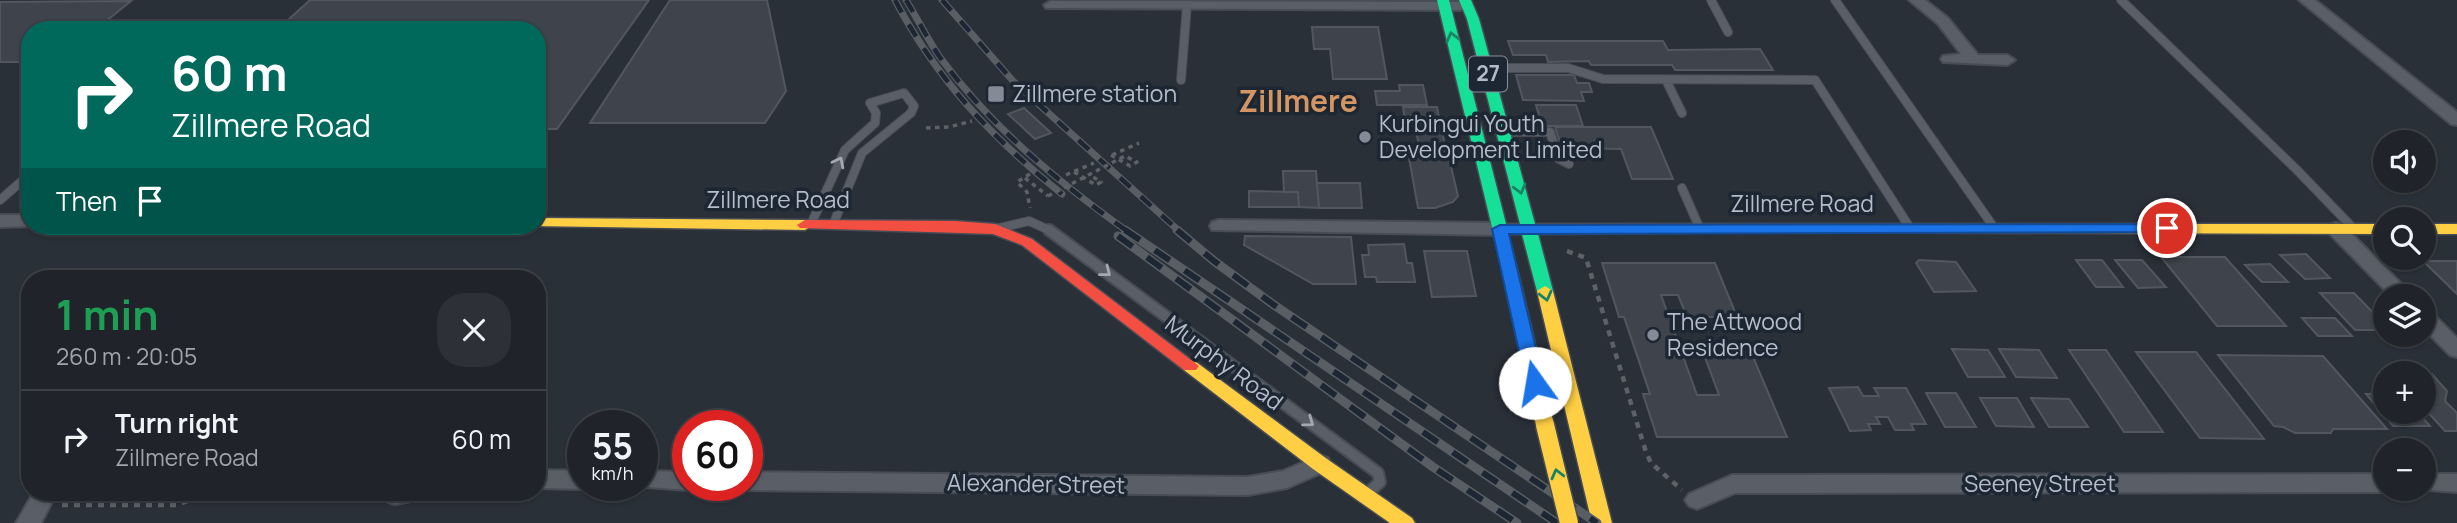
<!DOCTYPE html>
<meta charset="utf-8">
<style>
body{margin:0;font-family:Manrope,sans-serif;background:#2d3036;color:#f1f3f6;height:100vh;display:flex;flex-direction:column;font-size:26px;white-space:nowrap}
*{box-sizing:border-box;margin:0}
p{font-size:23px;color:#a2a4a8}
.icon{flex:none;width:38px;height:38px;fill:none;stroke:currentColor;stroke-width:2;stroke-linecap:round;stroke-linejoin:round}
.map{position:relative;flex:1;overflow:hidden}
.sheet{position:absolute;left:21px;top:270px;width:525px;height:231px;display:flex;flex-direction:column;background:#20242a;border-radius:28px;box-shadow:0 2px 5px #0004,0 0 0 2px #3d4147}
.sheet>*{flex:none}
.hud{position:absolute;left:21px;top:21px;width:525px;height:214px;border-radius:28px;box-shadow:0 2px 5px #0004,0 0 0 2px #3d4147;background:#00695c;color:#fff;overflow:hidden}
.controls{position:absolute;left:2373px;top:130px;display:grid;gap:14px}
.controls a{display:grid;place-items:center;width:63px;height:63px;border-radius:50%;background:#20242a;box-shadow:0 2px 5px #0004,0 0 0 2px #3d4147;font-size:35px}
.speed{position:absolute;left:567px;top:410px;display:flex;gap:14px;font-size:35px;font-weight:700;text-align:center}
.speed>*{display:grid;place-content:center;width:91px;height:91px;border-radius:50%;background:#20242a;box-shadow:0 2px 5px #0004,0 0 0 2px #3d4147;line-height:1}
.speed small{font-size:18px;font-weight:400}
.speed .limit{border:10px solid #d22;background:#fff;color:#111}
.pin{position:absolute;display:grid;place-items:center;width:60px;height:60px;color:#fff;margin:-30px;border:4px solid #fff;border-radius:50%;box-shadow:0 2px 7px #0007}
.me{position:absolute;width:77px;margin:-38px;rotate:347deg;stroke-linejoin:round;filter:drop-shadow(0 0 5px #0008)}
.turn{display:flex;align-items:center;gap:24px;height:147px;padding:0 35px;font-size:32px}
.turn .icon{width:91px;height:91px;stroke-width:2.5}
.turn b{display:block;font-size:49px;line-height:60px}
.then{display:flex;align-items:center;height:66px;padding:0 35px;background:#0003;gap:14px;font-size:26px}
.round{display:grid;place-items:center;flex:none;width:74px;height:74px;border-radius:28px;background:#2d3036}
.summary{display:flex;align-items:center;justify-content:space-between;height:119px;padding:0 35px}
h1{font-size:42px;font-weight:700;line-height:52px;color:#1e9e55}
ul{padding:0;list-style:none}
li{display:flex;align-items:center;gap:21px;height:98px;padding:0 35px;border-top:2px solid #3d4147}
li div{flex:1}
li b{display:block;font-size:26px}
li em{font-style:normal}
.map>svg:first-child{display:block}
</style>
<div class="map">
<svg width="2457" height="523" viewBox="0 0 2457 523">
<rect width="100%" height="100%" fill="#2a3038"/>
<!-- building -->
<path fill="#3f444c" stroke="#52575f" stroke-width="2" d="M310 0H649L557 129H537V30H277Z
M670 0H767L786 91 765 123H590Z
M131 1 95 30H30V62H0V2Z
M1312 27H1378L1387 79H1333L1330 49H1314Z
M1508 41H1663L1668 50 1760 49 1773 70H1675L1672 65H1591L1589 61 1548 62 1546 55H1513Z
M1516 75H1574L1577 83H1589L1592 92H1581L1584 101 1523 100Z
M1399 85H1423L1427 105H1377L1375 91H1400Z
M1536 105H1576L1583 126H1542Z
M1403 107H1437L1446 151H1420L1416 131H1407Z
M1024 108 1051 133 1035 139 1008 114Z
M1555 127H1651L1673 179H1632L1621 149 1562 148Z
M1409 158H1449L1458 196 1453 202 1435 208H1418Z
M1283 171H1316L1319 208 1299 207 1298 192H1284Z
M1317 183H1360L1362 208H1319Z
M1249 191 1298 192 1299 207H1249Z
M1245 236 1351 237 1356 284H1313L1244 245Z
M1404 244 1407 263H1412L1415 282H1377L1376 277H1365L1362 255H1369L1368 245Z
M1424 251H1467L1476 296 1432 297Z
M2306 254 2330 278 2305 279 2280 255Z
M2161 257H2225L2286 326H2217Z
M1919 260 1956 262 1976 291 1934 292 1916 263Z
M2076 260H2102L2123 287H2096Z
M2115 260H2142L2166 287 2138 288Z
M2423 261H2457V294Z
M1602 263H1715L1737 317H1687L1678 295H1661L1697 395H1719L1703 352H1751L1787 437H1657L1643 394H1650L1624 317H1619Z
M2270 264 2288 282H2262L2245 265Z
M2320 293H2354L2385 325V330H2355Z
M2302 318H2335L2352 336H2318Z
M1952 349 1988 350 2005 377H1968Z
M1999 349 2039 350 2057 378 2016 377Z
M2069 350H2106L2163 432H2124Z
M2136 352H2196L2264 439 2200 438Z
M2218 355 2323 356 2387 429H2333L2331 433H2295L2283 427 2274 426Z
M2424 374H2432L2447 391 2445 401 2457 413V431H2445L2424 408Z
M1858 387 1863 396H1879L1874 388H1906L1926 424H1911L1914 430H1895L1888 417H1876L1880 424H1868L1871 430 1850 431 1829 388Z
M1926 393H1956L1976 427H1945Z
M2366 394H2385V411H2417L2430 426H2393Z
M1980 398H2017L2034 427 1996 426Z
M2031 398 2069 399 2088 427H2049Z"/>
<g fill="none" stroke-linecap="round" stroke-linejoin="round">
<!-- lane-far1 casing -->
<g stroke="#484c55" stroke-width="10">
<path id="lane-far1" d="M1711 0 1728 32
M1835 0 1995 229
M2121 0 2297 170 2353 228
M1489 68H1568L1603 79 1815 80 1910 228
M1181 80 1187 5
M1666 80 1682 113
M1504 132H1550L1559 159 1569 164
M1682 188 1700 229
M0 200 30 174
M811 224 845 150 875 123 876 113 870 103 904 93 914 106 911 113 862 153 833 225
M995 229 1029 221 1051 231"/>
</g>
<!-- lane casing -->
<g stroke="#484c55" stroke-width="14">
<path id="lane" d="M1049 230 1378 473 1380 482 1368 493"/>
</g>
<!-- street casing -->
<g stroke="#484c55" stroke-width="4">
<path id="street" d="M1909 0H1925L1948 18 1978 55H2007L2015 60 2007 65 1943 62 1941 59 1943 56 1961 54 1938 24Z
M2299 0H2315L2457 112V125L2451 124Z
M1051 1 1460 2 1467 6 1460 10 1046 8 1044 5Z
M0 215H30V226H34L0 227Z
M1219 220 1500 223 1509 229 1500 235 1212 230 1210 226 1212 222Z
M2336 223 2343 225 2413 296H2391L2329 233 2327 229 2329 225Z
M2424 310 2431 312 2457 338V357L2450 355 2424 329Z
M1320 455 1328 458 1331 464 1328 470 1287 488 1248 495 747 490 738 485H747V472L1248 477 1283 471Z
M537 470 583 471V485H592L583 489 537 488Z
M642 471 688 472V485H697L688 490 634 486 642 485Z
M2385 474V488H2394L2385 492 1735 493 1697 509 1689 506 1685 500 1689 494 1732 475Z
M2424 474H2457V492L2416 489 2424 488Z
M34 492H57L41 523H16Z
M373 492H432L428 498 395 504 377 498Z"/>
</g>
<!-- fast casing -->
<g stroke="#484c55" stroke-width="3">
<path id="fast" d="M1437 0H1449L1506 224H1520L1467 19 1459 0H1471L1479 19 1535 224H1766L1771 226 1774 229 1771 232 1538 234 1553 291 1545 296 1537 291 1522 234H1508L1522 289 1520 293H1508Z"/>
</g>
<!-- slow casing -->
<g stroke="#484c55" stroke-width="3">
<path id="slow" d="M537 218 805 220 813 225 805 230 532 226H537Z
M1766 224H2385V234L1761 232 1758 229 1761 226Z
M2424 224H2457V234H2424Z
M1514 284 1522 289 1554 425 1551 430H1539L1536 425 1506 289Z
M1545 286 1553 291 1612 523H1592L1537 291Z
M1190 360 1196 362 1327 459 1412 518 1415 523H1390L1313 469 1184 370 1181 366 1184 362Z"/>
</g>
<!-- jam casing -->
<g stroke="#484c55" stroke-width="3">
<path id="jam" d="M805 220 955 221 995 224 1032 239 1199 366 1196 370H1184L1022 245 993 234 800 228 797 225Z"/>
</g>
<!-- path-far1 -->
<path stroke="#5c6268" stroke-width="3.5" stroke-dasharray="4.5 4.5" stroke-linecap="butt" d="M926 128 949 127 972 121
M1111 155 1130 166 1137 162 1125 156
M1112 155 1139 143
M1074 172 1096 185 1101 182 1090 175
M1030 174 1017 182 1027 192 1030 208
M1066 175 1094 163
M1025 178 1048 196"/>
<!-- path -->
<path stroke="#5c6268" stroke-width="4.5" stroke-dasharray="6 6" stroke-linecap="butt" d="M1567 251 1586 258 1646 452 1651 463 1682 490
M62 505H176L213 492"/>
<!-- lane-far1 -->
<use href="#lane-far1" stroke="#5a5e66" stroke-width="8"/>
<!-- lane -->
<use href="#lane" stroke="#5a5e66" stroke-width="10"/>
<!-- street -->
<use href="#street" fill="#5a5e66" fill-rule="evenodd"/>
<!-- fast -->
<use href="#fast" fill="#16e098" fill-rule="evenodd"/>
<!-- slow -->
<use href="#slow" fill="#ffcf43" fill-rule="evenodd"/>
<!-- jam -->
<use href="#jam" fill="#f24e42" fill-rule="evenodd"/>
<!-- rail-far1 casing -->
<g stroke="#595d64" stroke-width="7">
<path id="rail-far1" d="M895 0C938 81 991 137 1062 194
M906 0C917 18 927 38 939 56 990 126 1057 181 1127 231
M942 0 1013 81 1179 231"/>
</g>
<!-- rail casing -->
<g stroke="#595d64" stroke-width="9">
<path id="rail" d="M1125 230 1557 523
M1177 230 1214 261 1274 305 1597 523
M1118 236 1433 467 1517 523"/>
</g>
<!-- rail-far1 -->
<use href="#rail-far1" stroke="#1d2633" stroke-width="4.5" stroke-dasharray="14" stroke-linecap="butt"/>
<!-- rail -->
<use href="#rail" stroke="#1d2633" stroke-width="6" stroke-dasharray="18" stroke-linecap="butt"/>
<!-- slow-bridge casing -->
<g stroke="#484c55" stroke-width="21" stroke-linecap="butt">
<path id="slow-bridge" d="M1545 425 1569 523"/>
</g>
<!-- path-bridge -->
<path stroke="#5c6268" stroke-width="3.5" stroke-dasharray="4.5 4.5" stroke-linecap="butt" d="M1048 196 1125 156"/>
<!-- slow-bridge -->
<use href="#slow-bridge" stroke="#ffcf43" stroke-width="18"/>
</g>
<!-- one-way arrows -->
<defs><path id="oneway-chevron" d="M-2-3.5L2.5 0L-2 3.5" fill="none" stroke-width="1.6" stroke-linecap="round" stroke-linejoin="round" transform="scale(1.75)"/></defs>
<g stroke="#1a8366">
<use href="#oneway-chevron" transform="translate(1452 37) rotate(-104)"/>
<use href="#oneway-chevron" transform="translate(1520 189) rotate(75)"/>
<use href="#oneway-chevron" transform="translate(1546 296) rotate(76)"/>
<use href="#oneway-chevron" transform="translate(1557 474) rotate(-104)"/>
</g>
<g stroke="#a2a9b5">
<use href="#oneway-chevron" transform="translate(839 162) rotate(-63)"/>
<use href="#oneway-chevron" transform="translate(1106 272) rotate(38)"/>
<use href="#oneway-chevron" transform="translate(1309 422) rotate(36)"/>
</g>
<!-- route -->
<path fill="#1a73e8" stroke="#114b97" stroke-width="2" d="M2167 224 2172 225 2174 228 2172 232 1509 234 1544 383 1541 388H1529L1526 383 1492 229 1500 225Z"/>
<!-- markers -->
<g fill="#848b96" stroke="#1d2633" stroke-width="2.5">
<rect x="987" y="85" width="18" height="18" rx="3.5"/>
<circle cx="1365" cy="137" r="7"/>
<circle cx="1653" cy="335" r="7"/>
</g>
<g text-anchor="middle" stroke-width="7" stroke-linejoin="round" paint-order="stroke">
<!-- shield labels -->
<rect fill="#1d2633" stroke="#878f9c" stroke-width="2" x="1469" y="56.5" width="38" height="35" rx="5"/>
<g font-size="21" font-weight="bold" fill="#b4bcc9">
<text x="1488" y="81">27</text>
</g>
<!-- poi labels -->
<g font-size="23" fill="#b4bcc9" stroke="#1d2633" text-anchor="start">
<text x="1012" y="102">Zillmere station</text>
<text x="1379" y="132">Kurbingui Youth<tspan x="1379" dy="26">Development Limited</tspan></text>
<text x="1667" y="330">The Attwood<tspan x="1667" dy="26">Residence</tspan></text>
</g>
<!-- street labels -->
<g font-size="23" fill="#b4bcc9" stroke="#1d2633">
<text x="778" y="208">Zillmere Road</text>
<text x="1802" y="212">Zillmere Road</text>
<text transform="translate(1224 363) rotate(37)" y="8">Murphy Road</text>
<text transform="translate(1036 484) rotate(1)" y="8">Alexander Street</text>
<text x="2040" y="492">Seeney Street</text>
</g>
<!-- district labels -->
<g font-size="30" font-weight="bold" fill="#d59563" stroke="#1d2633">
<text x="1298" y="112">Zillmere</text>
</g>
</g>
</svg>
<div class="controls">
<a><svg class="icon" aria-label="sound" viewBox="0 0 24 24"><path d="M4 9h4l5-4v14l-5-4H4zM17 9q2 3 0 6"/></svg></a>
<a><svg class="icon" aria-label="search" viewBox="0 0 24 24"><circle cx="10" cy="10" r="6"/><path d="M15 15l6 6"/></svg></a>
<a><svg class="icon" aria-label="layers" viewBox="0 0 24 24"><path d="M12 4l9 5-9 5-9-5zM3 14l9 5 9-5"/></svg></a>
<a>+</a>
<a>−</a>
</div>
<div class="speed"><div>55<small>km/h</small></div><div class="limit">60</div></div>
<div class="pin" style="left:2167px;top:228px;background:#d93025"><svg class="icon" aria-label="arrive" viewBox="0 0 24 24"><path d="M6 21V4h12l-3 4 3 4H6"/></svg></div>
<svg class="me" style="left:1535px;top:383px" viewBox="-20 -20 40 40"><circle r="19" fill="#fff"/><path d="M0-13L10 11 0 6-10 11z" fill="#1a73e8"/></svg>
<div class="hud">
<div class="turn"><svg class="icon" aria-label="right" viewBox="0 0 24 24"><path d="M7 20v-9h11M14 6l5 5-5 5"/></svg><div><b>60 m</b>Zillmere Road</div></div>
<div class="then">Then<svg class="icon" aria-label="arrive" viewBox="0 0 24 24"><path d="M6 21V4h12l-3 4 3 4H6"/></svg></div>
</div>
<section class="sheet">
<div class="summary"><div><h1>1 min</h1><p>260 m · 20:05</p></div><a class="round"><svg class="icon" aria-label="close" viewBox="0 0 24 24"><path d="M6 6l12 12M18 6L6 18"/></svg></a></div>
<ul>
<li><svg class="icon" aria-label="right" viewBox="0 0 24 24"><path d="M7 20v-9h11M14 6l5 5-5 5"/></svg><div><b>Turn right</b><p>Zillmere Road</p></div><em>60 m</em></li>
</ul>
</section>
</div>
